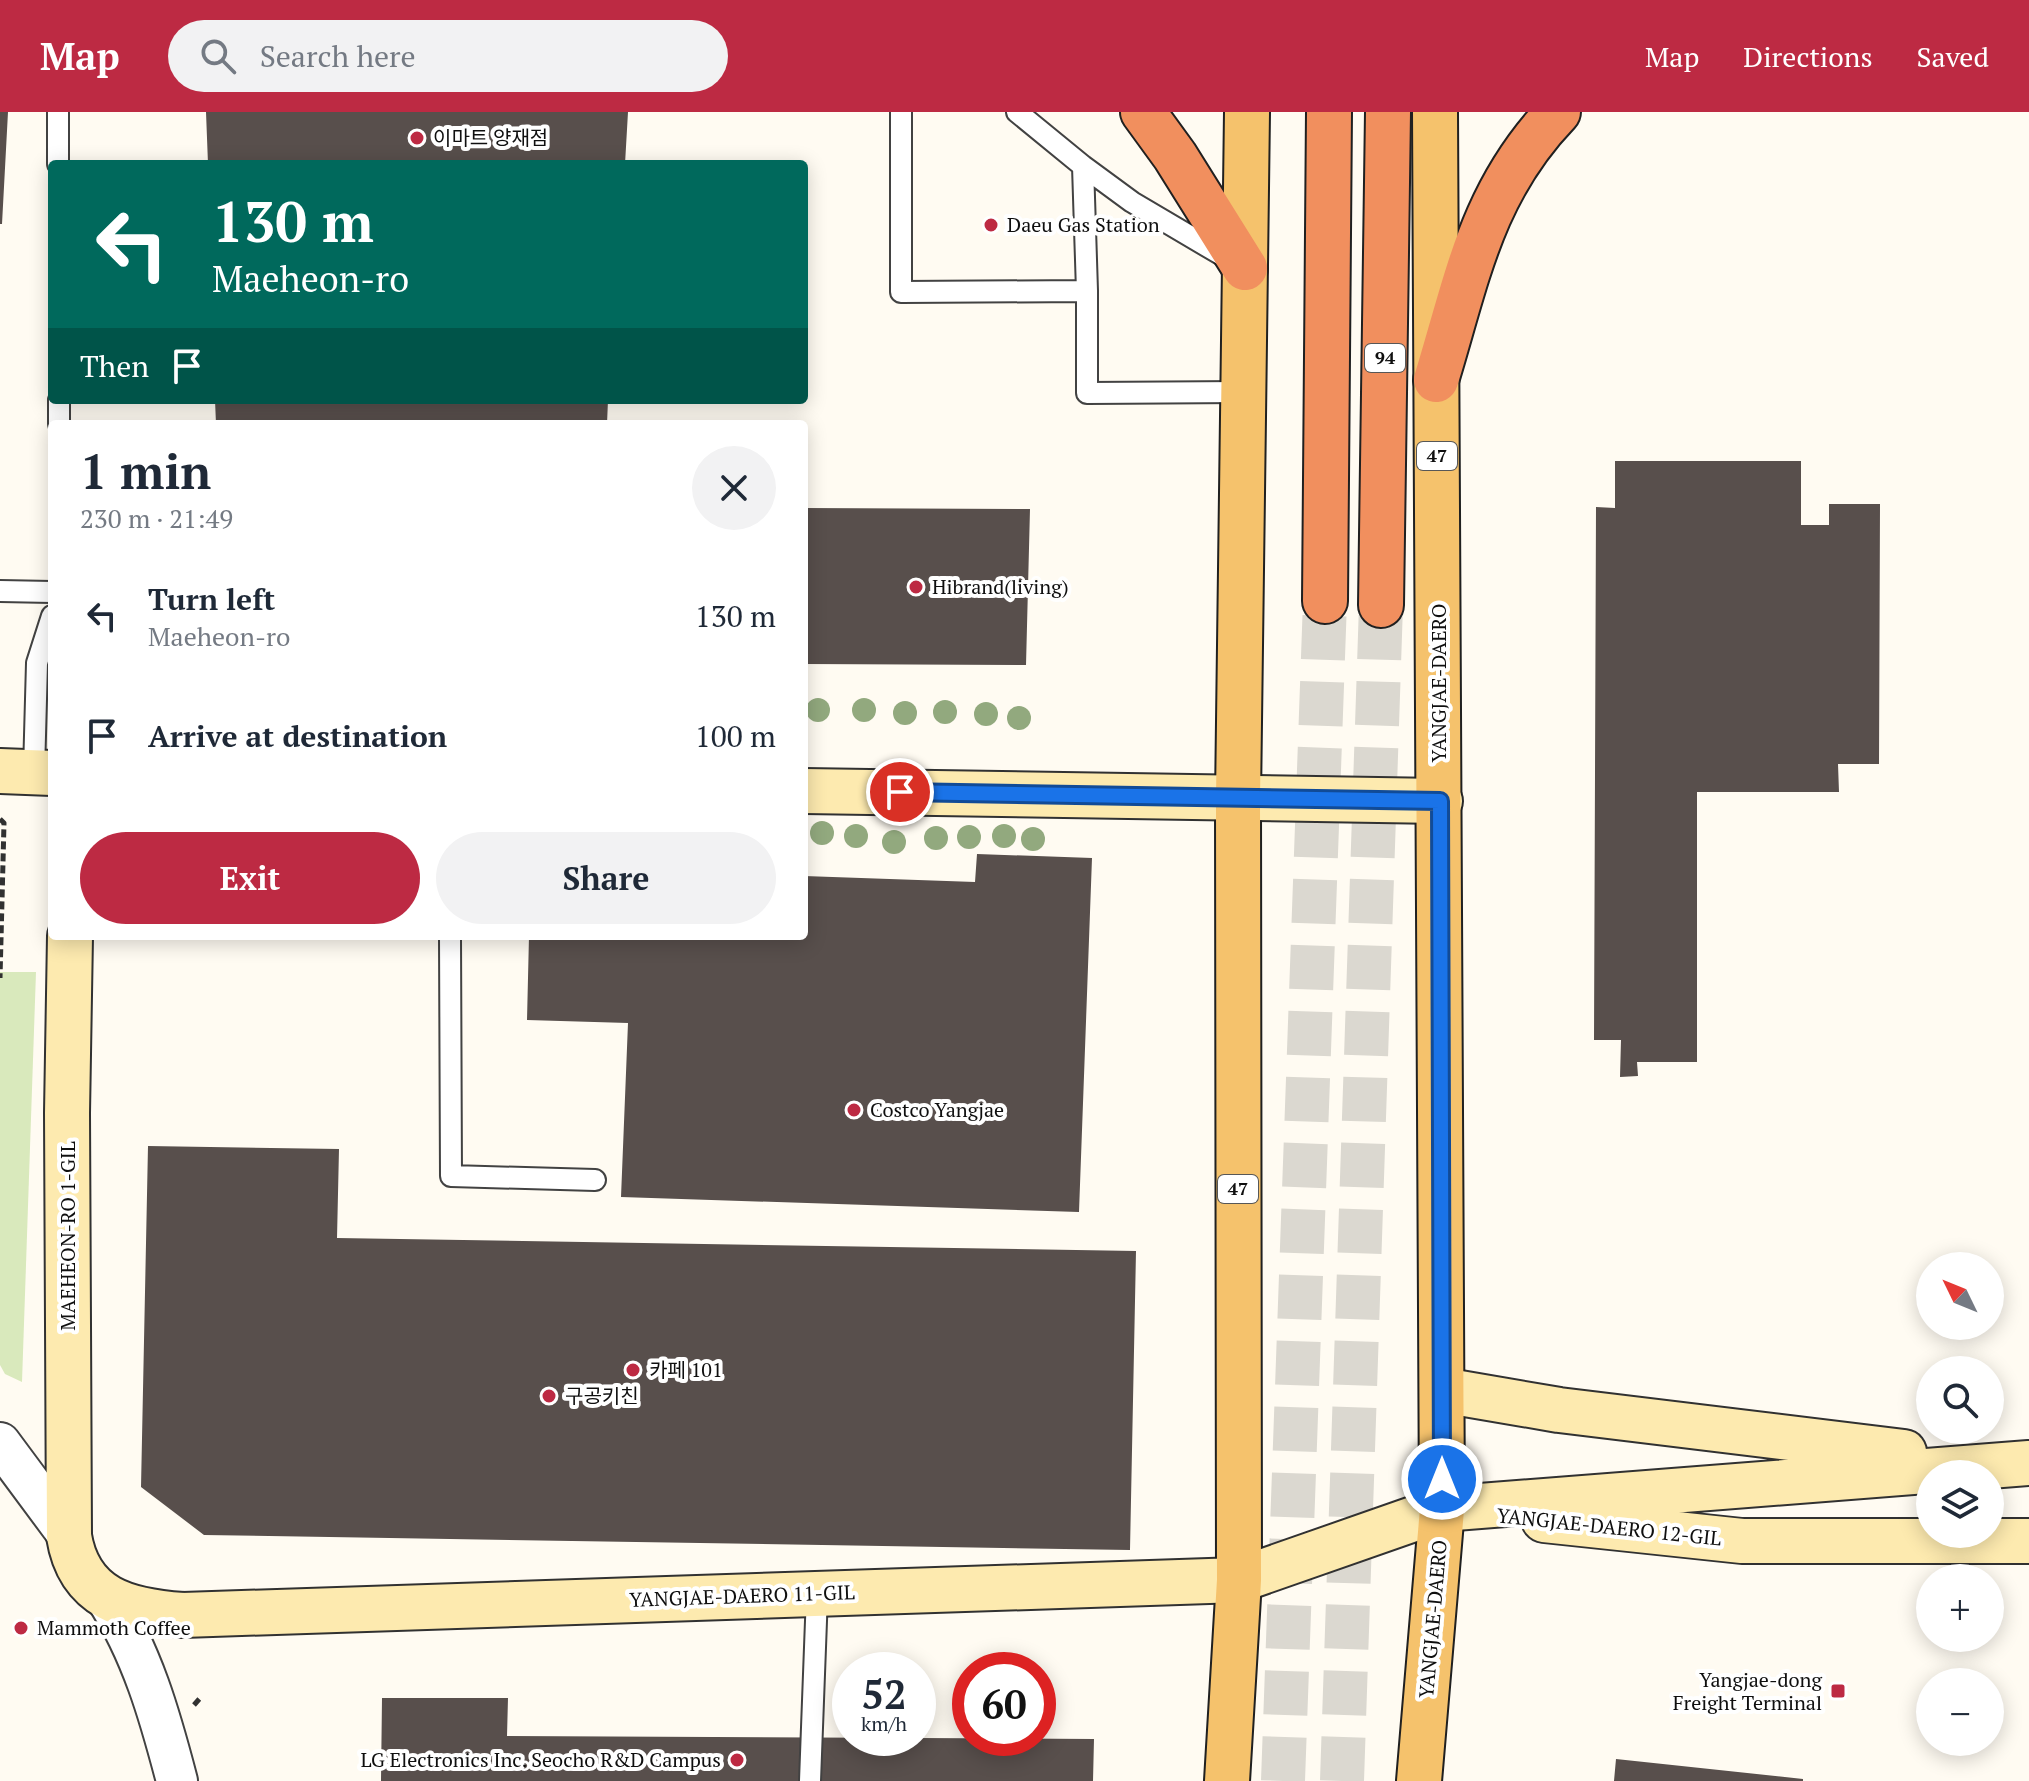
<!DOCTYPE html>
<meta charset="utf-8">
<style>
body{margin:0;font-family:"PT Serif","Noto Sans KR",serif;background:#f2f2f3;color:#1f2937;height:100vh;display:flex;flex-direction:column;font-size:30px;white-space:nowrap}
*{box-sizing:border-box;margin:0}
p{font-size:26px;color:#747a83}
.icon{flex:none;width:44px;height:44px;fill:none;stroke:currentColor;stroke-width:2;stroke-linecap:round;stroke-linejoin:round}
.map{position:relative;flex:1;overflow:hidden}
.drawer{position:absolute;left:48px;top:308px;width:760px;height:520px;display:flex;flex-direction:column;background:#fff;border-radius:8px;box-shadow:0 4px 20px #0003}
.drawer>*{flex:none}
.top-card{position:absolute;left:48px;top:48px;width:760px;height:244px;border-radius:8px;box-shadow:0 4px 20px #0003;background:#00695c;color:#fff;overflow:hidden}
.needle{width:52px;rotate:313deg}
.tools{position:absolute;left:1916px;top:1140px;display:grid;gap:16px}
.tools a{display:grid;place-items:center;width:88px;height:88px;border-radius:50%;background:#fff;box-shadow:0 4px 20px #0003;font-size:40px}
.speed{position:absolute;left:832px;top:1540px;display:flex;gap:16px;font-size:40px;font-weight:700;text-align:center}
.speed>*{display:grid;place-content:center;width:104px;height:104px;border-radius:50%;background:#fff;box-shadow:0 4px 20px #0003;line-height:1}
.speed small{font-size:20px;font-weight:400}
.speed .limit{border:12px solid #d22;background:#fff;color:#111}
.pin{position:absolute;display:grid;place-items:center;width:68px;height:68px;color:#fff;margin:-34px;border:4px solid #fff;border-radius:50%;box-shadow:0 2px 8px #0007}
.me{position:absolute;width:88px;margin:-44px;rotate:0deg;stroke-linejoin:round;filter:drop-shadow(0 0 6px #0008)}
.turn{display:flex;align-items:center;gap:28px;height:168px;padding:0 32px;font-size:36px}
.turn .icon{width:104px;height:104px;stroke-width:2.5}
.turn b{display:block;font-size:56px;line-height:68px}
.then{display:flex;align-items:center;height:76px;padding:0 32px;background:#0003;gap:16px;font-size:30px}
.round{display:grid;place-items:center;flex:none;width:84px;height:84px;border-radius:42px;background:#f2f2f3}
.head{display:flex;align-items:center;justify-content:space-between;height:136px;padding:0 32px}
h1{font-size:48px;font-weight:600;line-height:60px}
.button{display:flex;gap:16px;margin-top:auto;padding:16px 32px}
.button a{flex:1;height:92px;border-radius:48px;background:#bd2a43;color:#fff;font-size:32px;font-weight:600;line-height:92px;text-align:center}
.button a+a{background:#f2f2f3;color:#1f2937}
ul{padding:0;list-style:none}
li{display:flex;align-items:center;gap:24px;height:120px;padding:0 32px}
li div{flex:1}
li b{display:block;font-size:30px}
li em{font-style:normal}
header{display:flex;align-items:center;gap:48px;box-sizing:border-box;height:112px;padding:0 40px;background:#bd2a43;color:#fff}
header strong{font-size:38px}
nav{display:flex;gap:44px;margin-inline-start:auto;font-size:28px}
.search{width:560px;height:72px;background:#f2f2f3;display:flex;align-items:center;gap:20px;box-sizing:border-box;padding:0 28px;border-radius:44px;color:#747a83;font-size:30px}
.map>svg:first-child{display:block}
</style>
<header>
<strong>Map</strong>
<div class="search"><svg class="icon" aria-label="search" viewBox="0 0 24 24"><circle cx="10" cy="10" r="6"/><path d="M15 15l6 6"/></svg>Search here</div>
<nav><a>Map</a><a>Directions</a><a>Saved</a></nav>
</header>
<div class="map">
<svg width="2029" height="1669" viewBox="0 0 2029 1669">
<rect width="100%" height="100%" fill="#fffbf2"/>
<!-- green -->
<path fill="#d9e9bc" d="M0 860H36L22 1270 5 1262 0 1253Z"/>
<!-- building -->
<path fill="#584f4c" d="M0 0H8L2 112H0Z
M206 0H628L625 52H208Z
M215 288H608L607 312H216Z
M1615 349H1801V413H1829V392H1880L1879 652H1838L1839 680H1697V950H1637L1638 964 1620 965 1621 928H1594L1596 395 1615 396Z
M804 396 1030 397 1026 553 804 552Z
M977 742 1092 746 1079 1100 621 1085 628 911 527 908 529 824H804V764L975 770Z
M148 1034 339 1037 337 1126 1136 1139 1130 1438 204 1423 141 1375Z
M382 1586H508L507 1624 1094 1627 1093 1669H381Z
M1616 1647 1803 1667V1669H1614Z"/>
<g fill="none" stroke-linecap="round" stroke-linejoin="round">
<!-- highway-tunnel -->
<path stroke="#dbd8d0" stroke-width="44" stroke-dasharray="44 22" stroke-linecap="butt" d="M1283 1669 1325 489
M1342 1669 1381 493"/>
<!-- lane casing -->
<g stroke="#424242" stroke-width="24">
<path id="lane" d="M58 0V52
M901 0V180L1087 179V281L1243 280
M1017 0 1083 54 1132 90 1227 146
M1083 54 1087 179
M59 288V312
M0 479 52 480
M34 660 37 551 52 504
M450 824 451 1064 595 1068
M810 1669 817 1482"/>
</g>
<!-- street casing -->
<g stroke="#424242" stroke-width="44">
<path id="street" d="M0 1331 69 1424
M105 1484C142 1540 160 1604 177 1669"/>
</g>
<!-- secondary casing -->
<g stroke="#313131" stroke-width="48">
<path id="secondary" d="M0 659 52 661
M804 679 1440 689
M70 824 67 1001 69 1424C79 1487 127 1499 183 1503L1239 1468 1442 1397 2029 1351
M1442 1278 1559 1298 1904 1340
M1544 1408 1742 1429H2029"/>
</g>
<!-- primary casing -->
<g stroke="#202020" stroke-width="48">
<path id="primary" d="M1227 1669 1239 1468 1238 686 1247 0
M1419 1669 1442 1397 1435 0"/>
</g>
<!-- highway casing -->
<g stroke="#202020" stroke-width="48">
<path id="highway" d="M1143 0 1175 44 1245 156
M1436 268C1467 167 1481 80 1558 0
M1325 489 1329 0
M1381 493 1388 0"/>
</g>
<!-- path -->
<path stroke="#313131" stroke-width="5" stroke-dasharray="8 4" stroke-linecap="butt" d="M0 707 4 711 0 866
M194 1593 201 1585"/>
<!-- lane -->
<use href="#lane" stroke="#fff" stroke-width="20"/>
<!-- street -->
<use href="#street" stroke="#fff" stroke-width="40"/>
<!-- secondary -->
<use href="#secondary" stroke="#fdeaaf" stroke-width="44"/>
<!-- primary -->
<use href="#primary" stroke="#f5c26c" stroke-width="44"/>
<!-- highway -->
<use href="#highway" stroke="#f18f5e" stroke-width="44"/>
</g>
<!-- trees -->
<g fill="#92a97e">
<circle cx="818" cy="598" r="12"/>
<circle cx="864" cy="598" r="12"/>
<circle cx="945" cy="600" r="12"/>
<circle cx="905" cy="601" r="12"/>
<circle cx="986" cy="602" r="12"/>
<circle cx="1019" cy="606" r="12"/>
<circle cx="822" cy="721" r="12"/>
<circle cx="856" cy="724" r="12"/>
<circle cx="1004" cy="724" r="12"/>
<circle cx="969" cy="725" r="12"/>
<circle cx="936" cy="726" r="12"/>
<circle cx="1033" cy="727" r="12"/>
<circle cx="894" cy="730" r="12"/>
</g>
<g fill="none" stroke-linecap="round" stroke-linejoin="round">
<!-- route casing -->
<g stroke="#114b97" stroke-width="20">
<path id="route" d="M900 680 1440 689 1442 1367"/>
</g>
<!-- route -->
<use href="#route" stroke="#1a73e8" stroke-width="14"/>
</g>
<!-- markers -->
<g fill="#bd2a43" stroke="#fff" stroke-width="3">
<circle cx="417" cy="26" r="8"/>
<circle cx="991" cy="113" r="8"/>
<circle cx="916" cy="475" r="8"/>
<circle cx="854" cy="998" r="8"/>
<circle cx="633" cy="1258" r="8"/>
<circle cx="549" cy="1284" r="8"/>
<circle cx="21" cy="1516" r="8"/>
<rect x="1830" y="1571" width="16" height="16" rx="4"/>
<circle cx="737" cy="1648" r="8"/>
</g>
<g text-anchor="middle" stroke-width="8" stroke-linejoin="round" paint-order="stroke">
<!-- shield labels -->
<g fill="#fff" stroke="#575757" stroke-width="2">
<rect x="1365" y="232" width="40" height="28" rx="6"/>
<rect x="1417" y="330" width="40" height="28" rx="6"/>
<rect x="1218" y="1063" width="40" height="28" rx="6"/>
</g>
<g font-size="18" font-weight="bold" fill="#0f0f0f">
<text x="1385" y="252">94</text>
<text x="1437" y="350">47</text>
<text x="1238" y="1083">47</text>
</g>
<!-- poi labels -->
<g font-size="20" fill="#0f0f0f" stroke="#fff" text-anchor="start">
<text x="433" y="33">이마트 양재점</text>
<text x="1007" y="120">Daeu Gas Station</text>
<text x="932" y="482">Hibrand(living)</text>
<text x="870" y="1005">Costco Yangjae</text>
<text x="649" y="1265">카페 101</text>
<text x="565" y="1291">구공키친</text>
<text x="37" y="1523">Mammoth Coffee</text>
<text x="1822" y="1575" text-anchor="end">Yangjae-dong<tspan x="1822" dy="23">Freight Terminal</tspan></text>
<text x="721" y="1655" text-anchor="end">LG Electronics Inc. Seocho R&amp;D Campus</text>
</g>
<!-- street labels -->
<g font-size="20" fill="#0f0f0f" stroke="#fff">
<text transform="translate(1439 571) rotate(-90)" y="7">YANGJAE-DAERO</text>
<text transform="translate(68 1124) rotate(-90)" y="7">MAEHEON-RO 1-GIL</text>
<text transform="translate(1609 1415) rotate(6)" y="7">YANGJAE-DAERO 12-GIL</text>
<text transform="translate(742 1484) rotate(-2)" y="7">YANGJAE-DAERO 11-GIL</text>
<text transform="translate(1433 1507) rotate(-85)" y="7">YANGJAE-DAERO</text>
</g>
</g>
</svg>
<div class="tools">
<a><svg class="needle" viewBox="-14 -14 28 28"><path d="M0-13l5 13h-10z" fill="#e53935"/><path d="M0 13l5-13h-10z" fill="#747a83"/></svg></a>
<a><svg class="icon" aria-label="search" viewBox="0 0 24 24"><circle cx="10" cy="10" r="6"/><path d="M15 15l6 6"/></svg></a>
<a><svg class="icon" aria-label="layers" viewBox="0 0 24 24"><path d="M12 4l9 5-9 5-9-5zM3 14l9 5 9-5"/></svg></a>
<a>+</a>
<a>−</a>
</div>
<div class="speed"><div>52<small>km/h</small></div><div class="limit">60</div></div>
<div class="pin" style="left:900px;top:680px;background:#d93025"><svg class="icon" aria-label="arrive" viewBox="0 0 24 24"><path d="M6 21V4h12l-3 4 3 4H6"/></svg></div>
<svg class="me" style="left:1442px;top:1367px" viewBox="-20 -20 40 40"><circle r="17" fill="#1a73e8" stroke="#fff" stroke-width="3"/><path d="M0-11L8 9 0 5-8 9z" fill="#fff"/></svg>
<div class="top-card">
<div class="turn"><svg class="icon" aria-label="left" viewBox="0 0 24 24"><path d="M17 20v-9H6M10 6l-5 5 5 5"/></svg><div><b>130 m</b>Maeheon-ro</div></div>
<div class="then">Then<svg class="icon" aria-label="arrive" viewBox="0 0 24 24"><path d="M6 21V4h12l-3 4 3 4H6"/></svg></div>
</div>
<section class="drawer">
<div class="head"><div><h1>1 min</h1><p>230 m · 21:49</p></div><a class="round"><svg class="icon" aria-label="close" viewBox="0 0 24 24"><path d="M6 6l12 12M18 6L6 18"/></svg></a></div>
<ul>
<li><svg class="icon" aria-label="left" viewBox="0 0 24 24"><path d="M17 20v-9H6M10 6l-5 5 5 5"/></svg><div><b>Turn left</b><p>Maeheon-ro</p></div><em>130 m</em></li>
<li><svg class="icon" aria-label="arrive" viewBox="0 0 24 24"><path d="M6 21V4h12l-3 4 3 4H6"/></svg><div><b>Arrive at destination</b></div><em>100 m</em></li>
</ul>
<div class="button"><a>Exit</a><a>Share</a></div>
</section>
</div>
